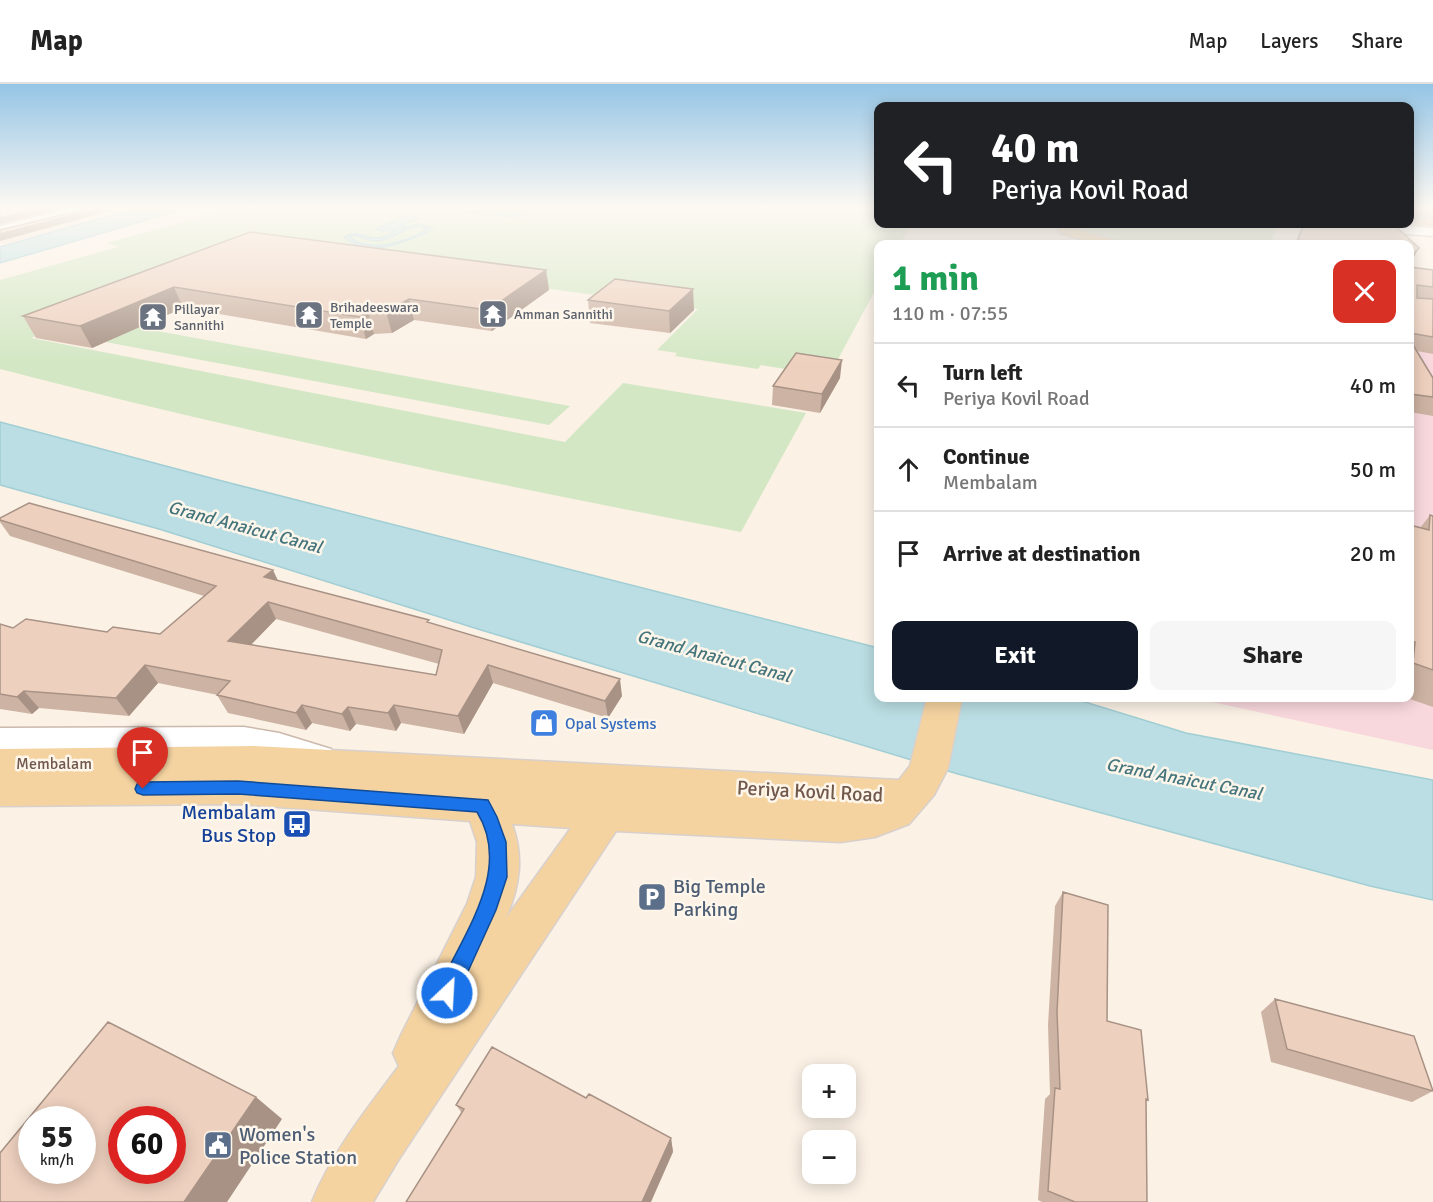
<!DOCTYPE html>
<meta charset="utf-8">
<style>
body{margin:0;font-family:Signika,sans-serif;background:#f6f6f6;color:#222;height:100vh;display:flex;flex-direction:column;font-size:22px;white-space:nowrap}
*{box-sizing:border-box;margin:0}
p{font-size:20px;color:#767676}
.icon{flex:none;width:33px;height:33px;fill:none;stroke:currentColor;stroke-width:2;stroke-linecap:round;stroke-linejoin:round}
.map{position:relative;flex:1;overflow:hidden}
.sheet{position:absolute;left:874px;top:156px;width:540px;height:462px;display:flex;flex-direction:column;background:#fff;border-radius:12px;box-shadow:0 3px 15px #0003}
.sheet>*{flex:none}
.top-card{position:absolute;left:874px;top:18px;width:540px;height:126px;border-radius:12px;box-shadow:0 3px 15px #0003;background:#202124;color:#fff;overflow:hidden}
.buttons{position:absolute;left:802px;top:980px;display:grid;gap:12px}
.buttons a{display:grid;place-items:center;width:54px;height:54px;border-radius:12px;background:#fff;box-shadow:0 3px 15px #0003;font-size:30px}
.speed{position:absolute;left:18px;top:1022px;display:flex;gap:12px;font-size:30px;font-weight:700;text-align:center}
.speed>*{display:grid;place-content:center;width:78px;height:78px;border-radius:50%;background:#fff;box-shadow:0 3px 15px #0003;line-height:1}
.speed small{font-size:15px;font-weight:400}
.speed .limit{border:9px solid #d22;background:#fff;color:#111}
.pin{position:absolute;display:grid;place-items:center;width:51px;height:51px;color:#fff;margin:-62px -26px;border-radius:50% 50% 50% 0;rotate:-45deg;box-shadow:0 0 6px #0007}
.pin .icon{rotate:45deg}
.me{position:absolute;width:66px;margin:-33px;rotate:25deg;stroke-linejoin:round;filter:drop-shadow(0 0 4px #0008)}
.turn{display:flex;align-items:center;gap:21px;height:126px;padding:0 18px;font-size:27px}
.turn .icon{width:78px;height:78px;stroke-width:2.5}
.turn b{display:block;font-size:42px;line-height:51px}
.round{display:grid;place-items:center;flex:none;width:63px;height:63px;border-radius:12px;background:#f6f6f6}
.head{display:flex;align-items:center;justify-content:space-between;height:102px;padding:0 18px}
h1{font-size:36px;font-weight:700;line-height:45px;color:#1e9e55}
.action{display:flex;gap:12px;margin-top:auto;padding:12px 18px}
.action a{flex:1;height:69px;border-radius:12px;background:#111827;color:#fff;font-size:24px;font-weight:700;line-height:69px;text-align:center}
.action a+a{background:#f6f6f6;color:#222}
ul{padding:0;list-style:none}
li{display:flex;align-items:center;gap:18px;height:84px;padding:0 18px;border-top:2px solid #e0e0e0}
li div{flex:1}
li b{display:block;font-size:22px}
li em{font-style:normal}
header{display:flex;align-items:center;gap:36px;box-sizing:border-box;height:84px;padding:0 30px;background:#fff;border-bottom:2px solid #e0e0e0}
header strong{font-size:28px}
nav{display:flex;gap:33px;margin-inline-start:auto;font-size:21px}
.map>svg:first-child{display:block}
</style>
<header>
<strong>Map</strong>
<nav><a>Map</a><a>Layers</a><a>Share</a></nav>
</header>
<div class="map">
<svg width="1433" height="1118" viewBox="0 0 1433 1118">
<rect width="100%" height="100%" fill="#fbf1e5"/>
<!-- residential -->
<path fill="#f2e3d3" d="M0 123H197L6 161 0 158Z"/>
<!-- medical -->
<path fill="#f8d8dd" d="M1410 228 1433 232V666L1193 614H1410Z"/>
<!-- green -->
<path fill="#d3e7c4" d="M237 123H879V140H912L900 160H879V199L829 292 761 281 758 285 675 272 677 269 657 266 698 225 256 165 31 254 565 358 623 299 806 329 741 448C493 400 245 349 0 285V196L118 163 107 159Z
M1069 140H1281L1275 148 1271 160H1125L1082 147Z
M97 236 570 322 549 341 63 250Z"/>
<!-- water -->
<path fill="#badee3" stroke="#a1ced4" stroke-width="1.5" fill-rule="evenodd" d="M140 123H191L0 179V163Z
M425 123H533L520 134Z
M404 132 421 134 406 139 401 144 419 140 433 144 428 148C403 158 368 175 344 153 363 141 368 166 396 146L383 147 375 145ZM422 142 427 145C409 157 366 171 349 152 358 149 365 157 376 157 393 156 404 142 422 142Z
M0 338 226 398 879 564V614H1072L1186 649 1433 696V816L1370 802 958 690 481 546 159 445 0 401Z"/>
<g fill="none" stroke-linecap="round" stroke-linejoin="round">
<!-- minor casing -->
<g stroke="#cbb9ac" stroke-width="3">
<path id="minor" d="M75 123H98L96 126 0 150V142Z
M1322 140H1378L1433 144V152L1329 144Z
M244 643 279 649 331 665 336 676 331 687 317 691 279 679 244 673 0 674V644Z"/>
</g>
<!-- major casing -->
<g stroke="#d7d0cd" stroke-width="3">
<path id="major" d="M1065 142 1116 157 1119 160H1097L1060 149 1058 146 1060 143Z
M927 614H962L948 684 934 711 909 740 875 753 841 758 616 747 399 1075 373 1118H312C332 1068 367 1025 399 982L393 969 401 951 467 820 476 793 477 758 470 737 238 720 0 722V665L252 662 899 696 910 682ZM512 740 571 744 506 834C520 802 524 772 512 740Z"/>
</g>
<!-- minor -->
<use href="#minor" fill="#fff" fill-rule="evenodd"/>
<!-- major -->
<use href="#major" fill="#f5d3a1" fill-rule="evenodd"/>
</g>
<!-- wall -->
<path fill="#cdb3a3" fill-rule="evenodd" d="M814 123H844L841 126 814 124Z
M1410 123H1433V142L1404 140H1410Z
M1303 140H1393L1419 164 1410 179V160H1295Z
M250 148 546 186 549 206 492 247 414 236 392 249 374 250 366 255 183 224 92 264 36 254 23 232Z
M1410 183 1433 186V270L1417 267 1433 294V332L1410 328Z
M588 216 694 226 670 249 590 239Z
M840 294 820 329 772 321 773 302Z
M1430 431 1433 432V623L1407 614H1410V441L1420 444Z
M0 434 278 496 430 539 622 612 608 634 493 599 464 650 401 639 396 647 356 640 350 647 312 639 306 646 228 629 217 611H218L158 599 129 632 39 624 32 630 0 625V540L13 544 160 550 204 512 10 452 0 438ZM276 535 439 580 436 591 251 561Z
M1063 808 1107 937 1148 1016 1146 1018 1147 1118H1042L1038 1116 1045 1015 1050 1010 1048 941 1055 822Z
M1275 915 1433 1007 1412 1018 1271 978 1261 928Z
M586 1014 671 1054 673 1068 461 1028 456 1021Z"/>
<!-- shaded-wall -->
<path fill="#a79285" d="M44 123H66L0 140V134Z
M103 123H124L0 157V150Z
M1419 164 1411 178 1410 179V173Z
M546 186 549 206 492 247 488 226Z
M174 203 183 224 92 264 80 242Z
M693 205 694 226 670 249 669 227Z
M409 215 414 236 392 249 386 228Z
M368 228 374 250 366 255 360 233Z
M842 276 840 294 820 329 822 310Z
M273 486 281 503 264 493Z
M268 518 276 535 238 574 228 557Z
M145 581 158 599 129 632 116 614Z
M488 581 493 599 464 650 458 632Z
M620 595 622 612 608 634 605 617Z
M24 607 39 624 32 630 17 613Z
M302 621 312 639 306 646 296 629Z
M394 621 401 639 396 647 388 629Z
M348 623 356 640 350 647 342 630Z
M256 1013 282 1035 227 1118H184Z
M671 1054 673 1068 651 1118H642Z"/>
<!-- building -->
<path fill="#eed0be" stroke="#a79285" stroke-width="1.5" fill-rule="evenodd" d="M0 123H44L0 134Z
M94 123H103L0 150V146Z
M1410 123H1433V129L1410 127Z
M1304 140H1393L1419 164 1410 173V160H1320L1298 156Z
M250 148 546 186 488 226 409 215 386 228H368L360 233 174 203 80 242 23 232Z
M1410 183 1433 186V203L1417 201V214L1433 215V253L1410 249Z
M615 195 693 205 669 227 588 216Z
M1410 256 1433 294V313L1410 310Z
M796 269 842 276 822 310 773 302Z
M29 419 273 486 264 493 429 536 427 538 620 595 605 617 488 581 458 632 394 621 388 629 348 623 342 630 302 621 296 629 217 611 230 597 145 581 116 614 24 607 17 613 0 610V540L13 544 26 535 107 548 113 543 160 550 216 502 0 436V434ZM268 518 442 566 436 591 228 557Z
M1430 431 1433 432V586L1413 579 1415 558 1410 557V441L1429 446Z
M1063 808 1108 821 1107 937 1141 946 1148 1016 1146 1015 1147 1118H1075L1048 1107 1055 1004 1060 1005 1057 928Z
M1275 915 1414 952 1433 1007 1287 965Z
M108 938 256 1013 184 1118H0V1069ZM32 1035H82V1086H32ZM122 1035H172V1086H122Z
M492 963 586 1014 589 1010 671 1054 642 1118H406L464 1025 456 1021Z"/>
<!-- sky -->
<linearGradient id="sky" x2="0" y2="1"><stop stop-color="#95c5e6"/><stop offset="0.44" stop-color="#fdf9f3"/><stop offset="1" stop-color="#fdf9f3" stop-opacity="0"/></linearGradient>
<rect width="1433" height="280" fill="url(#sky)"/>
<!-- route -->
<path fill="#1a73e8" stroke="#114b97" stroke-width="1.5" d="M238 697 488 716 497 733 506 758 507 793 496 826 455 916 447 919 440 916 437 909C460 853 514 788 477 728L238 710 143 711 137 709 135 705 137 700 143 698Z"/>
<!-- icons -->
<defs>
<g id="temple-square" transform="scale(1.5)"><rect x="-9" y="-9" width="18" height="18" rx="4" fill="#6b7280" stroke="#fef6ea"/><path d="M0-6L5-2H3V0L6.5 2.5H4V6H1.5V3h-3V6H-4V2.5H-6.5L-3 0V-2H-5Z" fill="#fff"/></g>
<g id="shop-square" transform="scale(1.5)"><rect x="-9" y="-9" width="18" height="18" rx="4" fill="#3f7fe0" stroke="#fef6ea"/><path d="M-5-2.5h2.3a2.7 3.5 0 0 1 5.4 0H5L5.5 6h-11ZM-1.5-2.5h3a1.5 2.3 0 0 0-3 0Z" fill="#fff"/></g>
<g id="bus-square" transform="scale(1.5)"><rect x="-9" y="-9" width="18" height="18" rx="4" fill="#1a4fb4" stroke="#fef6ea"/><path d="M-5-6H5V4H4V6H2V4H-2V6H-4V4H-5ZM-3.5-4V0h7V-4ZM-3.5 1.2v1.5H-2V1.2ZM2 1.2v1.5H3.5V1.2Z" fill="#fff"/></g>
<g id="parking-square" transform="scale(1.5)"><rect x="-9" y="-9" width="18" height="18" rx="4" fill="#5c6f8a" stroke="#fef6ea"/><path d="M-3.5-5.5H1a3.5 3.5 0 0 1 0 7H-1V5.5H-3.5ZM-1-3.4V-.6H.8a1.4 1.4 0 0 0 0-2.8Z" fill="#fff"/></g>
<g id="civic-square" transform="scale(1.5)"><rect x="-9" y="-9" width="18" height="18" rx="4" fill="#5c6f8a" stroke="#fef6ea"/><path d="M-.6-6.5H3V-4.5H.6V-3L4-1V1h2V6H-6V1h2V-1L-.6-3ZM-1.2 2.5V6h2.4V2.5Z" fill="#fff"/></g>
</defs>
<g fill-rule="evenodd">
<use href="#temple-square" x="493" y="230"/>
<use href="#temple-square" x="309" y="231"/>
<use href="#temple-square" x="153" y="233"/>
<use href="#shop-square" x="544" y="639"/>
<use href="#bus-square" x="297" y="740"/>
<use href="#parking-square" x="652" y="813"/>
<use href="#civic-square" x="218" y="1061"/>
</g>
<g text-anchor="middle" stroke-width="5" stroke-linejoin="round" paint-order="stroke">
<!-- far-worship labels -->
<g font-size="14" fill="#5b616d" stroke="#fef6ea" text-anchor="start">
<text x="330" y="228">Brihadeeswara<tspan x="330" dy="16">Temple</tspan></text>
<text x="174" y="230">Pillayar<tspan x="174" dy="16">Sannithi</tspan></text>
<text x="514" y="235">Amman Sannithi</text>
</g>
<!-- shop labels -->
<g font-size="16" fill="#366cbe" stroke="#fef6ea" text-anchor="start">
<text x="565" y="645">Opal Systems</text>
</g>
<!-- street labels -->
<g font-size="16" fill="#71584c" stroke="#fef6ea">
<text x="54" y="685">Membalam</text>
</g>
<!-- water labels -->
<g font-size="18" font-style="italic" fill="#44757d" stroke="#fef6ea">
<text transform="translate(245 443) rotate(15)" y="6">Grand Anaicut Canal</text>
<text transform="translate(714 572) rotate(15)" y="6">Grand Anaicut Canal</text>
<text transform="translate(1184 695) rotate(11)" y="6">Grand Anaicut Canal</text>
</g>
<!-- near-street labels -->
<g font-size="20" fill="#71584c" stroke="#fef6ea">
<text transform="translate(810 707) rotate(3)" y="7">Periya Kovil Road</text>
</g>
<!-- near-transit labels -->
<g font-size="20" fill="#164399" stroke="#fef6ea" text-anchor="end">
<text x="276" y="735">Membalam<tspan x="276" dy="23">Bus Stop</tspan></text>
</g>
<!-- near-service labels -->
<g font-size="20" fill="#4e5e75" stroke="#fef6ea" text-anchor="start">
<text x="673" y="809">Big Temple<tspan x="673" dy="23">Parking</tspan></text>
<text x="239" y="1057">Women's<tspan x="239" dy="23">Police Station</tspan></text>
</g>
</g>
</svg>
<div class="buttons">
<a>+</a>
<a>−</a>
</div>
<div class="speed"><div>55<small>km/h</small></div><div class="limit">60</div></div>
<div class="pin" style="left:143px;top:705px;background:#d93025"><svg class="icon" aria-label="arrive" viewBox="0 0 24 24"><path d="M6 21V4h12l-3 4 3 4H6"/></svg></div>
<svg class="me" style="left:447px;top:909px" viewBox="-20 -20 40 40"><circle r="17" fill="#1a73e8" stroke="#fff" stroke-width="3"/><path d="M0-11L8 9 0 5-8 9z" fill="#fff"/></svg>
<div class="top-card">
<div class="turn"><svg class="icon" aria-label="left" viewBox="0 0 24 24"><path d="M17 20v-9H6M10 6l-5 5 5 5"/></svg><div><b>40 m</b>Periya Kovil Road</div></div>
</div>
<section class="sheet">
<div class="head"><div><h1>1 min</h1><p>110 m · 07:55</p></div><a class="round" style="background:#d93025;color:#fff"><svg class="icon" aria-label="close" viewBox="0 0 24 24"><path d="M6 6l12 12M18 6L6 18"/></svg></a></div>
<ul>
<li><svg class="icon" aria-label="left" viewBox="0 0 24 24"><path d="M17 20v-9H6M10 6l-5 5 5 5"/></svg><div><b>Turn left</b><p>Periya Kovil Road</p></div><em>40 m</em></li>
<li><svg class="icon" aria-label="ahead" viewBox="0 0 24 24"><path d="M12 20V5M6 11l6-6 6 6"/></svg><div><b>Continue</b><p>Membalam</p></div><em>50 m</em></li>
<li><svg class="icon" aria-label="arrive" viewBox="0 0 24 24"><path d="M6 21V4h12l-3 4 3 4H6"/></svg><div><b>Arrive at destination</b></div><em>20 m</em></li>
</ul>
<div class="action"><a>Exit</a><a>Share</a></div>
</section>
</div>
